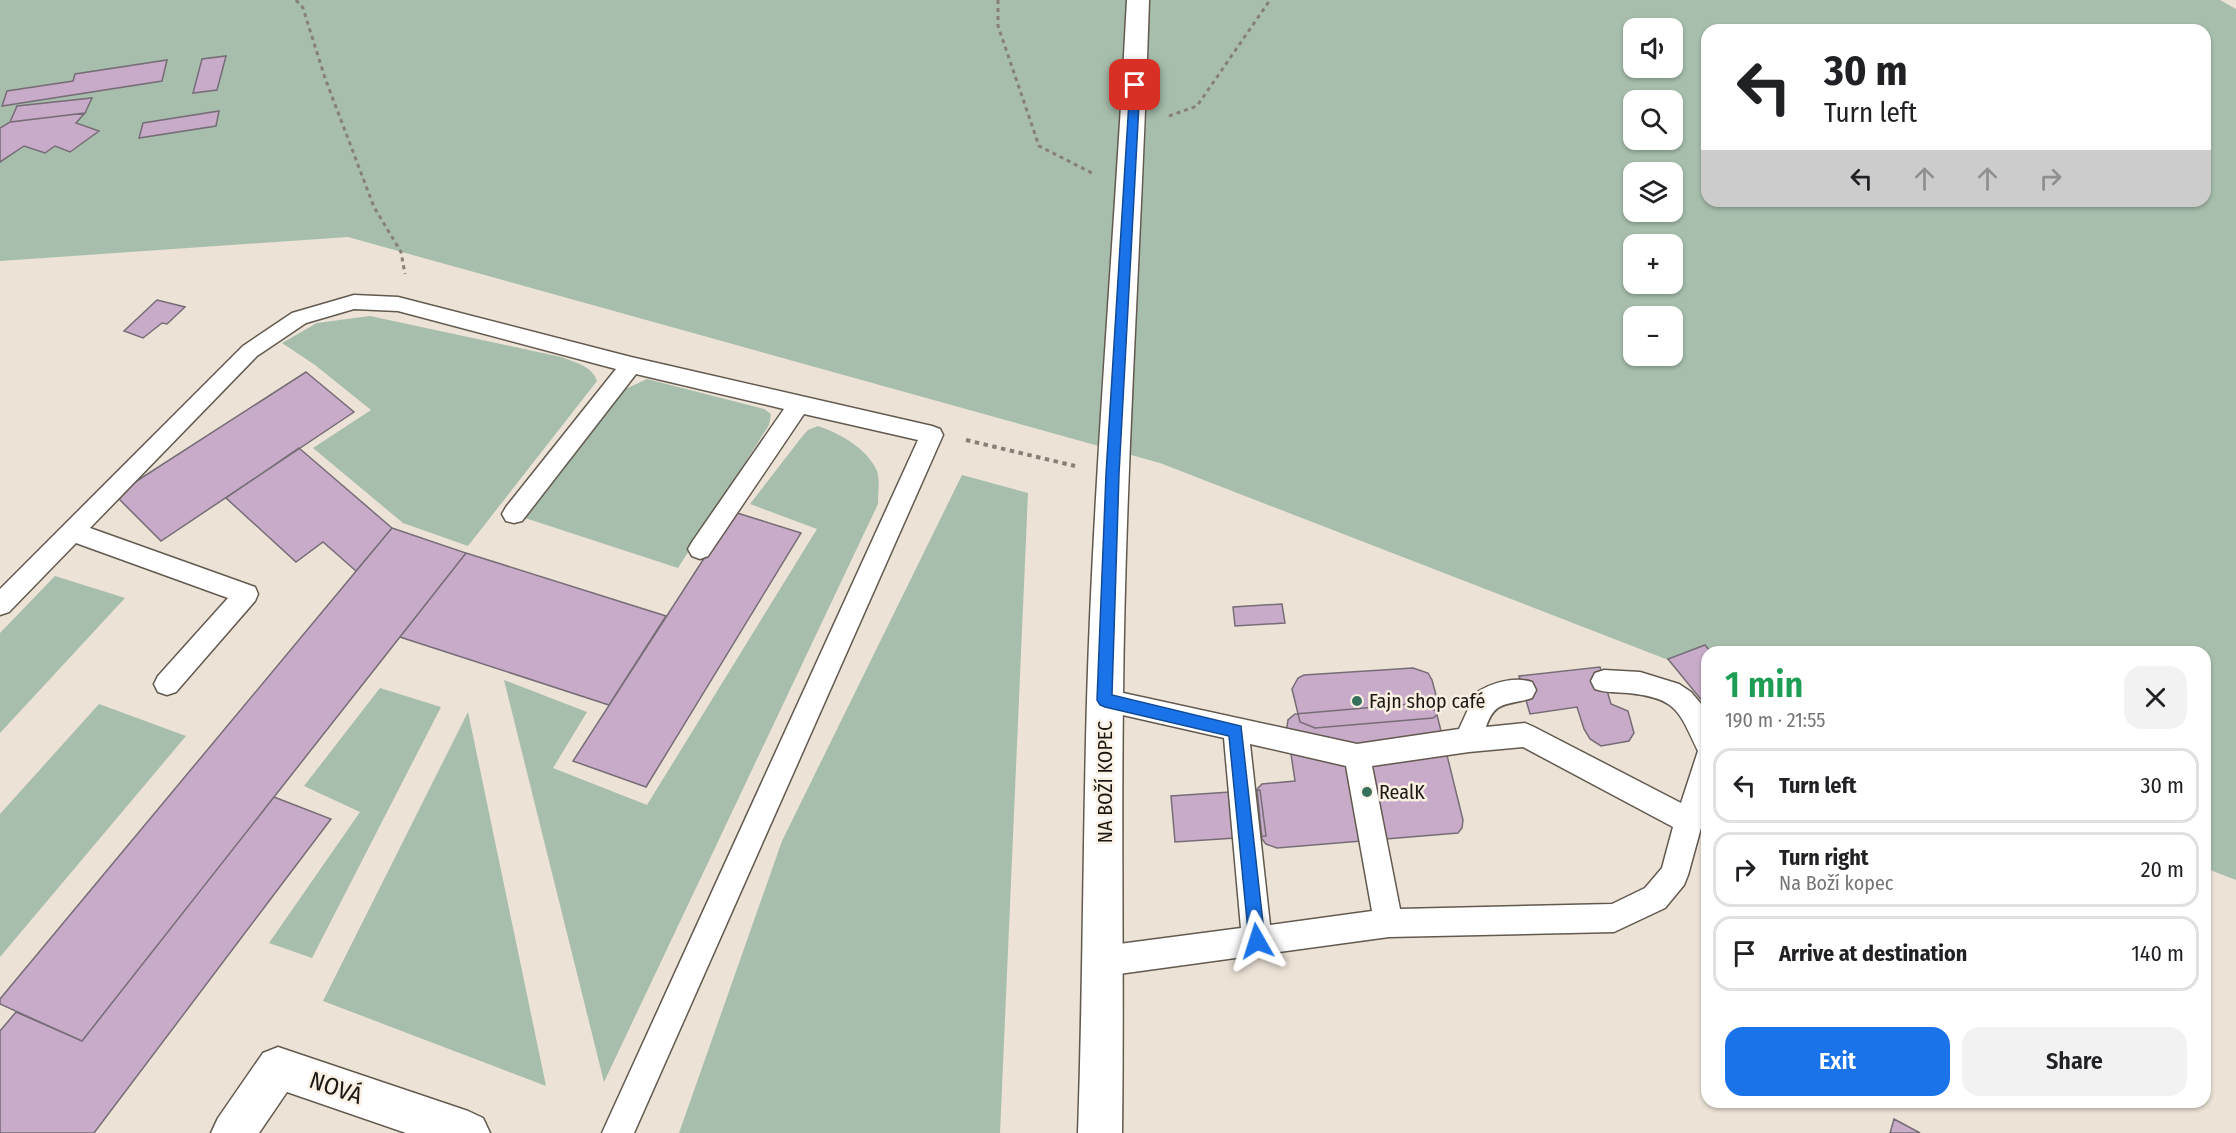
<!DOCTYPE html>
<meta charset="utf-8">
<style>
body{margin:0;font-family:"Fira Sans Condensed",sans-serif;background:#f2f2f2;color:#202124;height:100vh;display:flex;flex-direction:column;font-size:22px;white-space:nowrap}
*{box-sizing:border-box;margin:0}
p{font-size:20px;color:#757577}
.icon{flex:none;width:33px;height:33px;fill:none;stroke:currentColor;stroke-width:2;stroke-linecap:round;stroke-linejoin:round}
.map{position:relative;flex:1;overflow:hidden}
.drawer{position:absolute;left:1701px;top:646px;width:510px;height:462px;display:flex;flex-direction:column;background:#fff;border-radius:18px;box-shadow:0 2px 4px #0004}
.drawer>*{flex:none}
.banner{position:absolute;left:1701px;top:24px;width:510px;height:183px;border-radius:18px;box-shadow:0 2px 4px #0004;background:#fff;color:#202124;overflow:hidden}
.fabs{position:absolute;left:1623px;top:18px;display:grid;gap:12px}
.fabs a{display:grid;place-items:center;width:60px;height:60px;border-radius:12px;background:#fff;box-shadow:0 2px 4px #0004;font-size:30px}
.pin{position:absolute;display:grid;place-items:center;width:51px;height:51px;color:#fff;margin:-26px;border-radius:12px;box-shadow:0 3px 9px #0006}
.me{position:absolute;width:66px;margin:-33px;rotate:354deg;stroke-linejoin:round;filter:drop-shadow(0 0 4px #0008)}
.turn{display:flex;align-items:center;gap:21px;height:126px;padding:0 24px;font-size:27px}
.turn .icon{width:78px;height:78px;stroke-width:2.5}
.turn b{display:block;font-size:42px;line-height:51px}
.lanes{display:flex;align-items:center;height:57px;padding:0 24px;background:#0003;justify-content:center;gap:30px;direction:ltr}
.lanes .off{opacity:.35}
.round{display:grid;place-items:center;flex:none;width:63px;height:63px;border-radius:18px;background:#f2f2f2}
.overview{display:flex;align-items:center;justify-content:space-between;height:102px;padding:0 24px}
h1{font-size:36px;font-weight:600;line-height:45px;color:#1e9e55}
.action{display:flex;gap:12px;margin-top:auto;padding:12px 24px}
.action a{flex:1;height:69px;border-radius:18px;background:#1a73e8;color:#fff;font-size:24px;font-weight:600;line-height:69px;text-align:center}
.action a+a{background:#f2f2f2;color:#202124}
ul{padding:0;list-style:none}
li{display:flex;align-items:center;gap:18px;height:75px;margin:0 12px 9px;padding:0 12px;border:3px solid #e0e0e0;border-radius:18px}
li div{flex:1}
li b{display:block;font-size:22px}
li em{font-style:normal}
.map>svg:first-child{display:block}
</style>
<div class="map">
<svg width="2236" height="1133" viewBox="0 0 2236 1133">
<rect width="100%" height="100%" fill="#ece2d6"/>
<!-- green -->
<path fill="#a7beac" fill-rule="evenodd" d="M0 0H2220L2236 9V880L2205 868V652H1707V675L1160 463 348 237 0 261ZM1634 28H1672V68H1634ZM1707 30H2205V201H1707ZM1634 100H1672V140H1634ZM1634 172H1672V212H1634ZM1634 244H1672V284H1634ZM1634 316H1672V356H1634Z
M370 316 561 357C576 363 591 365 597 381L468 546 403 523 313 448 371 410 315 365 282 343 317 323Z
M647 379 764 409 771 414 769 425 678 568 525 518 621 391Z
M818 426C839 433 867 448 877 471 880 479 878 494 878 504L604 1082 504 680 587 712 553 768 647 805 817 529 750 504 801 438 808 430Z
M962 475 1028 493 1000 1133H679L782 841Z
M55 576 125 598 0 733V633Z
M380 688 441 707 312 958 269 943 360 812 304 786Z
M99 704 186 736 0 957V814Z
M468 712 546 1086 323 1001Z"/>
<!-- building -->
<path fill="#c7abc8" stroke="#776d77" stroke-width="1.5" d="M226 56 217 90 193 93 202 59Z
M167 60 162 81 2 106 7 91 73 81 75 74Z
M92 98 85 113 10 122 17 106Z
M219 111 216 126 139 138 143 123Z
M85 113 76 123 99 131 70 152 55 146 45 153 24 146 0 162V128L10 122Z
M157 300 185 307 167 324 162 323 143 338 124 331Z
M306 372 354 412 161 541 115 495Z
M299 448 392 528 356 571 323 542 296 562 226 498Z
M734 512 801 533 646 787 573 761Z
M392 528 466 553 82 1041 0 1004V999Z
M466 553 666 616 609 705 400 637Z
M1282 604 1285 623 1235 626 1233 607Z
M1705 645 1711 652H1707V701L1703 702 1668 659Z
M1600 667 1611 704 1628 711 1634 733 1629 741 1601 746 1590 739 1584 729 1577 707 1530 714 1519 676Z
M1413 668 1428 673 1432 680 1439 706V713L1433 718 1315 728 1300 722 1292 689 1298 678 1304 675Z
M1423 703 1436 711 1438 719 1463 820 1462 828 1458 833 1277 848 1266 844 1262 839 1257 789 1262 784 1295 781 1287 727 1288 720 1295 714Z
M1260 790 1266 836 1175 842 1171 796Z
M274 797 331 819 94 1133H0V1031L16 1012 82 1041Z
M1894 1119 1920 1133H1890Z"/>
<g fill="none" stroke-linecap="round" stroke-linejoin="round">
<!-- service casing -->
<g stroke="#62594f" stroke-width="3">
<path id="service" d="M354 295 398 297 631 357 932 426 940 429 943 435 634 1133H602L918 440 804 414 708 556 700 559 692 556 688 549 692 542 784 409 636 374 522 521 514 523 506 521 502 514 506 507 616 369 398 311 354 309 306 323 257 356 90 528 255 587 258 594 255 601 176 692 167 695 158 692 154 684 158 676 228 598 76 543 9 612 0 615V589L243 346 292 313Z
M1604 670 1640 672 1679 684 1691 692 1707 711V806L1688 875 1684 885 1665 908 1614 932 1389 937 1104 976 1094 971 1089 961 1094 951 1104 946 1241 928 1224 738 1105 711 1096 708 1092 700 1096 692 1105 689 1357 744 1459 729 1475 694C1489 683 1515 676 1532 682L1536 690 1532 698C1509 706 1495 699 1486 727L1525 723 1534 727 1681 803 1698 751C1679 711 1677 698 1628 693 1616 692 1606 693 1595 689L1591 681 1595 673ZM1250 744 1346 766 1372 911 1270 925ZM1523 747 1673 827 1662 868 1645 888 1612 904 1400 909 1372 766 1469 752Z"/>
</g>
<!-- minor casing -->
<g stroke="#62594f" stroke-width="3">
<path id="minor" d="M278 1047 468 1111 483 1118 490 1133H406L287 1092 259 1133H211L218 1118 263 1053Z"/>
</g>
<!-- primary casing -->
<g stroke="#62594f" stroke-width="3">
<path id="primary" d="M1127 0H1149C1142 233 1125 467 1123 700 1121 844 1124 989 1122 1133H1078C1083 989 1083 844 1087 700 1094 466 1115 233 1127 0Z"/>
</g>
<!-- path-far1 -->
<path stroke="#878077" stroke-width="3" stroke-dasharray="4 4" stroke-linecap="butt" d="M296 0 303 8 325 78 374 207 401 252 405 274
M998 0V26L1039 146 1092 173
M1169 116 1197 106 1270 0"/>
<!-- path -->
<path stroke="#878077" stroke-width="4" stroke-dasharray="4.5 4.5" stroke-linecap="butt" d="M966 440 1075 466"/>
<!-- service -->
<use href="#service" fill="#fff" fill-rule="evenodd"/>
<!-- minor -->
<use href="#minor" fill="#fff" fill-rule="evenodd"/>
<!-- primary -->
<use href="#primary" fill="#fff" fill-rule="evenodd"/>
</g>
<!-- route -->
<path fill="#1a73e8" stroke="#114b97" stroke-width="1.5" d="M1135 82 1140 85 1119 474 1112 695 1241 726 1265 941 1263 947 1257 949 1251 947 1249 941 1229 736 1105 707 1100 705 1097 700 1106 474 1130 85Z"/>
<!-- markers -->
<g fill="#37715b" stroke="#faefe3" stroke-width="2">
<circle cx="1357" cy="701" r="6"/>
<circle cx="1367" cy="792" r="6"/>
</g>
<g text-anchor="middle" stroke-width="5" stroke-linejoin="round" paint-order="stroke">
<!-- poi labels -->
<g font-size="20" fill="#1b1813" stroke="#faefe3" text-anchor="start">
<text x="1369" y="708">Fajn shop café</text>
<text x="1379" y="799">RealK</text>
</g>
<!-- street labels -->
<g font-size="20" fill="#1b1813" stroke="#faefe3">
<text transform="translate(1105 782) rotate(-90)" y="7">NA BOŽÍ KOPEC</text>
</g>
<!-- near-street labels -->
<g font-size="24" fill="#1b1813" stroke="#faefe3">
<text transform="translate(336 1088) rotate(19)" y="8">NOVÁ</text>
</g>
</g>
</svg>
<div class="fabs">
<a><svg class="icon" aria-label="sound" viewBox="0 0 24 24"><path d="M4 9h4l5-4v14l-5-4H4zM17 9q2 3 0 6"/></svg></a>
<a><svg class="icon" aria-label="search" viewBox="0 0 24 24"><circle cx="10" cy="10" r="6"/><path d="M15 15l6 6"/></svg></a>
<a><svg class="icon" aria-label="layers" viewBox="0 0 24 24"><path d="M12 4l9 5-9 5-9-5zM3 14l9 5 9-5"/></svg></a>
<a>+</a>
<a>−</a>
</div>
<div class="pin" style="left:1135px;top:85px;background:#d93025"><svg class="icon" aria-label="arrive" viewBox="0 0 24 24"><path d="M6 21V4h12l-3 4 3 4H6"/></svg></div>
<svg class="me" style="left:1257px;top:941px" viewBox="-20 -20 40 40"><path d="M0-17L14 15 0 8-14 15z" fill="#1a73e8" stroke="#fff" stroke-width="4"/></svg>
<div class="banner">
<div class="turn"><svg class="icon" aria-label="left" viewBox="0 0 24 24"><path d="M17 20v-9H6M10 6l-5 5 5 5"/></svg><div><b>30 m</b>Turn left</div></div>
<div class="lanes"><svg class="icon" aria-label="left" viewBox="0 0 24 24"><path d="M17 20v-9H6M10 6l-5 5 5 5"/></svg><svg class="icon off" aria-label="ahead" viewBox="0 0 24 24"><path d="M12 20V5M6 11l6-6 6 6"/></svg><svg class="icon off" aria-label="ahead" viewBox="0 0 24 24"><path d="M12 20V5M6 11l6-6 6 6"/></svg><svg class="icon off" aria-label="right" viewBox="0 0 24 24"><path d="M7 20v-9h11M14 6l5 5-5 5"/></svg></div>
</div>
<section class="drawer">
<div class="overview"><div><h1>1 min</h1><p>190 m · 21:55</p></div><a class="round"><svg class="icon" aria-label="close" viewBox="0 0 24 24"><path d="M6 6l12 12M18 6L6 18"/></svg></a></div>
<ul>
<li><svg class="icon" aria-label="left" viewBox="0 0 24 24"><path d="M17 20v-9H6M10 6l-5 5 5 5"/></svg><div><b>Turn left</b></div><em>30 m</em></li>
<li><svg class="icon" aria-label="right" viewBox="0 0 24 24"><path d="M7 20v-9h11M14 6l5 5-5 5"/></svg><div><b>Turn right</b><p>Na Boží kopec</p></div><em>20 m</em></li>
<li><svg class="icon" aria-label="arrive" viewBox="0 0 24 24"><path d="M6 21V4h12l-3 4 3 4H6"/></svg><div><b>Arrive at destination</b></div><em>140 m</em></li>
</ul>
<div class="action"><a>Exit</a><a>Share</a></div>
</section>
</div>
